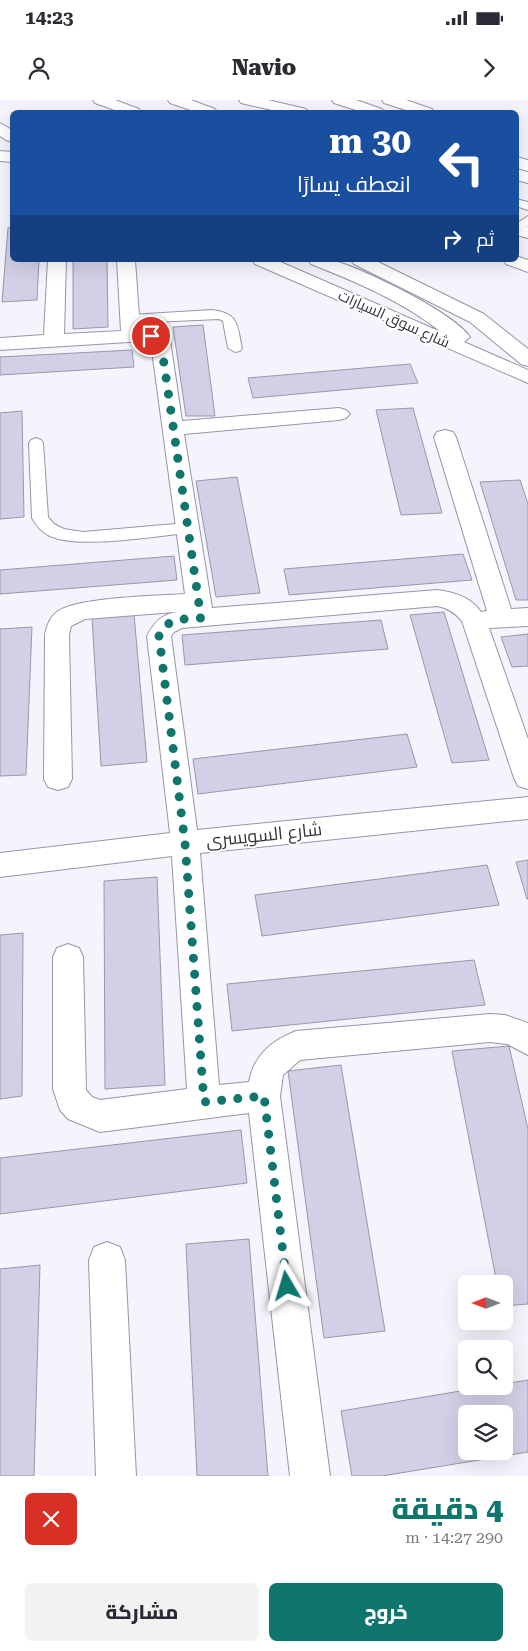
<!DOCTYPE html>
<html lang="ar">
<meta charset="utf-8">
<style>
body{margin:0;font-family:"Roboto Serif",Cairo,serif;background:#f2f2f3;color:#2b2b33;direction:rtl;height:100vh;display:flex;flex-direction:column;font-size:19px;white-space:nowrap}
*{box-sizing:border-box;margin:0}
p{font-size:16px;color:#7c7c81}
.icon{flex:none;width:28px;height:28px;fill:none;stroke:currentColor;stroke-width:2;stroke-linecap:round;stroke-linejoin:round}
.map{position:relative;height:1376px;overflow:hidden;direction:ltr}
.panel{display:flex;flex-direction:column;background:#fff;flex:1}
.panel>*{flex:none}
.hud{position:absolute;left:10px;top:10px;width:509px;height:152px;border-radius:8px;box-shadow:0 5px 20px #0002;direction:rtl;background:#1a4fa0;color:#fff;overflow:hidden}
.needle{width:32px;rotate:270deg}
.fabs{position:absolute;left:458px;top:1175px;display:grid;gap:10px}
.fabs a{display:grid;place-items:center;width:55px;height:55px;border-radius:8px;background:#fff;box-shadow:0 5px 20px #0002;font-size:25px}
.pin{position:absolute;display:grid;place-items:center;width:42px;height:42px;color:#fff;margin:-21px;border:2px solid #fff;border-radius:50%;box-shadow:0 1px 5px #0007}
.me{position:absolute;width:55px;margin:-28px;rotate:353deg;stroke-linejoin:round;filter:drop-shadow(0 0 4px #0008)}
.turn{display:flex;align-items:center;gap:18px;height:105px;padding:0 25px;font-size:22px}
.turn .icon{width:65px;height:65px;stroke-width:2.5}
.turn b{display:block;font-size:35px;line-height:42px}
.then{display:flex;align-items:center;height:48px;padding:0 25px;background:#0003;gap:10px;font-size:19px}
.round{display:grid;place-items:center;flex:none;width:52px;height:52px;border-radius:8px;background:#f2f2f3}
.overview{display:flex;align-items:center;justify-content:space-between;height:85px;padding:0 25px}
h1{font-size:30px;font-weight:800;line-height:38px;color:#0f766e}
.cta{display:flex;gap:10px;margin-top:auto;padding:10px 25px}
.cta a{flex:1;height:58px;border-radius:8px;background:#0f766e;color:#fff;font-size:20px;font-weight:800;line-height:58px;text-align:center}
.cta a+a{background:#f2f2f3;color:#2b2b33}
.status{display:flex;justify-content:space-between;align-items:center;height:35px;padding:0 25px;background:#fff;direction:ltr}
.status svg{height:14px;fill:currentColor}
header{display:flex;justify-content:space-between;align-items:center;height:65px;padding:0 25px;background:#fff;font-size:22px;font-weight:800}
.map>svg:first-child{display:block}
</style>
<div class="status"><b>14:23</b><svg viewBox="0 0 49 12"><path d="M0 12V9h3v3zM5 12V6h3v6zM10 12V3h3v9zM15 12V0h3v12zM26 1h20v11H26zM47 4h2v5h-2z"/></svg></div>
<header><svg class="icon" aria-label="forward" viewBox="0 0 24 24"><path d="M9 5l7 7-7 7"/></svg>Navio<svg class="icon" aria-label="person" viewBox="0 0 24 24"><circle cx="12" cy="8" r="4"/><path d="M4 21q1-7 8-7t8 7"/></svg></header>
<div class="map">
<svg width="528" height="1376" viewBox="0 0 528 1376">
<rect width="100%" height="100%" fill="#f5f4fd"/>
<!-- building -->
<path fill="#d1d0e6" stroke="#9797ab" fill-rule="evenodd" d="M12 127V160H39L37 200 2 202 8 128Z
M73 160H107L108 227 73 229Z
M203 225 215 316H186L173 227Z
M132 250 134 267 0 275V257Z
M410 264 418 283 253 298 248 278Z
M413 308 442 413 401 415 376 310Z
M22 311 24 417 0 419V313Z
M237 377 260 493 216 497 196 381Z
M520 380 528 404V500H516L480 382Z
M463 454 472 480 289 495 284 469Z
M174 456 177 480 0 494V470Z
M444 512 489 660 452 663 410 515Z
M134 514 147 662 101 666 92 518Z
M381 520 388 549 185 565 182 535Z
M32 527 26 675 0 676V529Z
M528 534V566L512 567 501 537Z
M407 634 417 667 198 694 193 659Z
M528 760V799H527L516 762Z
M487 765 499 805 262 836 255 795Z
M157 777 165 985 105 989 104 781Z
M23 833 22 996 0 999V835Z
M474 860 485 905 232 931 227 884Z
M509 946 528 1029V1204L504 1206V1184H497L452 951Z
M341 965 385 1231 324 1238 288 971Z
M241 1030 247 1083 0 1114V1058Z
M249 1139 268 1376H197L186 1144Z
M40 1165 34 1376H0V1169Z
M528 1280V1352L382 1376H352L341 1311 490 1286H504V1284ZM466 1314H504V1351H466Z"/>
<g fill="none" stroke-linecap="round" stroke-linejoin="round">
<!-- service casing -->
<g stroke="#9695a9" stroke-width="2">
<path id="service" d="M516 99 528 102V110L516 106Z
M528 116V126L521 132H516V124Z
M212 210C239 213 237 225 242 248L240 251 235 252 228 248 223 221 219 219 130 223 123 219 130 215Z
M36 338 41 340 43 343 48 417 54 424 64 429 83 432 187 423 193 424 195 428 193 432 187 433C154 436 76 450 48 435 41 431 36 425 32 418L29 343 31 340Z"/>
</g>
<!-- minor casing -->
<g stroke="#9695a9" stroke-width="2">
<path id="minor" d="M48 160H66L64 234 121 231 117 160H135L140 230C150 229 164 232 170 240L182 321 339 308 346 310 350 314 346 318 339 320 184 334 212 508 437 490C454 492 471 497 481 512L487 511 434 337 437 332 445 330 453 332 456 337 511 509 528 508V526L489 528 528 639V689L518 686 514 678 462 521C455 513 448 508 437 506L182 528 174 532 171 536 197 730 528 697V719L200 753 219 985 249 982C254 955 271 941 296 931L490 914 505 915 528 923V955L507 944 490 942 300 960 283 975 280 996 330 1376H290L249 1013 100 1032 68 1019 60 1010 53 989V857L57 848 68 844 79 848 83 857 86 990 92 997 100 1000 187 989 172 756 0 777V753L170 733 147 536C157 517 166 512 188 511L85 519 71 526 69 535 72 679 68 687 58 690 48 687 44 679 45 535C46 527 50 517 57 512 76 497 158 496 185 494L151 243 145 241 0 250V238L44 235Z
M107 1142 120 1147 125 1160 136 1376H96L89 1160 94 1147Z"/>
</g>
<!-- tertiary casing -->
<g stroke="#9695a9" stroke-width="2">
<path id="tertiary" d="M332 0H356L382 9 384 12H362L334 3Z
M382 0H406L432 9 434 12H412L384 3Z
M0 23 12 30V42L6 40 0 36Z
M0 51 12 52V62L0 61Z
M516 57 528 60V71L516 68Z
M252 160H276L441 232C402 201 356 182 311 164L308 160C316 160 327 158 335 161 365 170 453 212 470 237L464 242 528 270V283L255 164Z"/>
</g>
<!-- primary casing -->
<g stroke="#9695a9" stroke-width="2">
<path id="primary" d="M93 0H115L139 9 141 12H120L95 3Z
M168 0H191L215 9 217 12H196L170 3Z
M239 0H268L306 9 308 12H281L241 3Z
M516 69 528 72V83L516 80Z
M516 124 528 127V138L516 135Z
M516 156 528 160V172L506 164 503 160H516Z
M351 160H374L484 214 528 249V266L521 264 470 222 354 164Z"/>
</g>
<!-- service -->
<use href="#service" fill="#fff" fill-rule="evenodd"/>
<!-- minor -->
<use href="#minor" fill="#fff" fill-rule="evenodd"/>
<!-- tertiary -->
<use href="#tertiary" fill="#fff" fill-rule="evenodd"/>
<!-- primary -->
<use href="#primary" fill="#fff" fill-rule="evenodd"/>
</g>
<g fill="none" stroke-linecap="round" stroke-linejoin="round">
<!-- route -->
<path stroke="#0f766e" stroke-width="9" stroke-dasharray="0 16.2" d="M151 236 158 238 161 243 201 518C184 519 165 518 159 536L185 743 204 1002 264 996 287 1186"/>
</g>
<g text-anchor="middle" stroke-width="4" stroke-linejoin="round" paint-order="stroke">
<!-- far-street labels -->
<g font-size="15" fill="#34343c" stroke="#fff">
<text transform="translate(394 219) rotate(24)" y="5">شارع سوق السيارات</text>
</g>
<!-- street labels -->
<g font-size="18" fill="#34343c" stroke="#fff">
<text transform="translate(264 735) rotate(-6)" y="6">شارع السويسرى</text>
</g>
</g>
</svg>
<div class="fabs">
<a><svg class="needle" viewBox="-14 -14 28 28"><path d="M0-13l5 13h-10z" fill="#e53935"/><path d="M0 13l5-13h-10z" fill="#7c7c81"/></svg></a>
<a><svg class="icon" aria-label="search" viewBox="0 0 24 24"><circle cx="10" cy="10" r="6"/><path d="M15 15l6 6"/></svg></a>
<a><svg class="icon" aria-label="layers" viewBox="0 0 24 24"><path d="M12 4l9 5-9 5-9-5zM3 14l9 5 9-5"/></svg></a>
</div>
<div class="pin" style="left:151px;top:236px;background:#d93025"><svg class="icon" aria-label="arrive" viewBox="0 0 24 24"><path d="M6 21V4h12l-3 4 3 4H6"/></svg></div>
<svg class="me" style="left:287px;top:1186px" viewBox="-20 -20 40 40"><path d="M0-17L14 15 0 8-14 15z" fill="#0f766e" stroke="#fff" stroke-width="4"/></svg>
<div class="hud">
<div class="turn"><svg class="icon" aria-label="left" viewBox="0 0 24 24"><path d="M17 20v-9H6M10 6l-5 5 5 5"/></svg><div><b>30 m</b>انعطف يسارًا</div></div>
<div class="then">ثم<svg class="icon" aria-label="right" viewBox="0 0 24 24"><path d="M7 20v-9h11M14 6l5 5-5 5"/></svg></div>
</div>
</div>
<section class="panel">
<div class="overview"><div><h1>4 دقيقة</h1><p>290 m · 14:27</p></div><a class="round" style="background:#d93025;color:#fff"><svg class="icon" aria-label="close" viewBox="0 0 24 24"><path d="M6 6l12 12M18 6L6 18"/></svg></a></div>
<div class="cta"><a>خروج</a><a>مشاركة</a></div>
</section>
